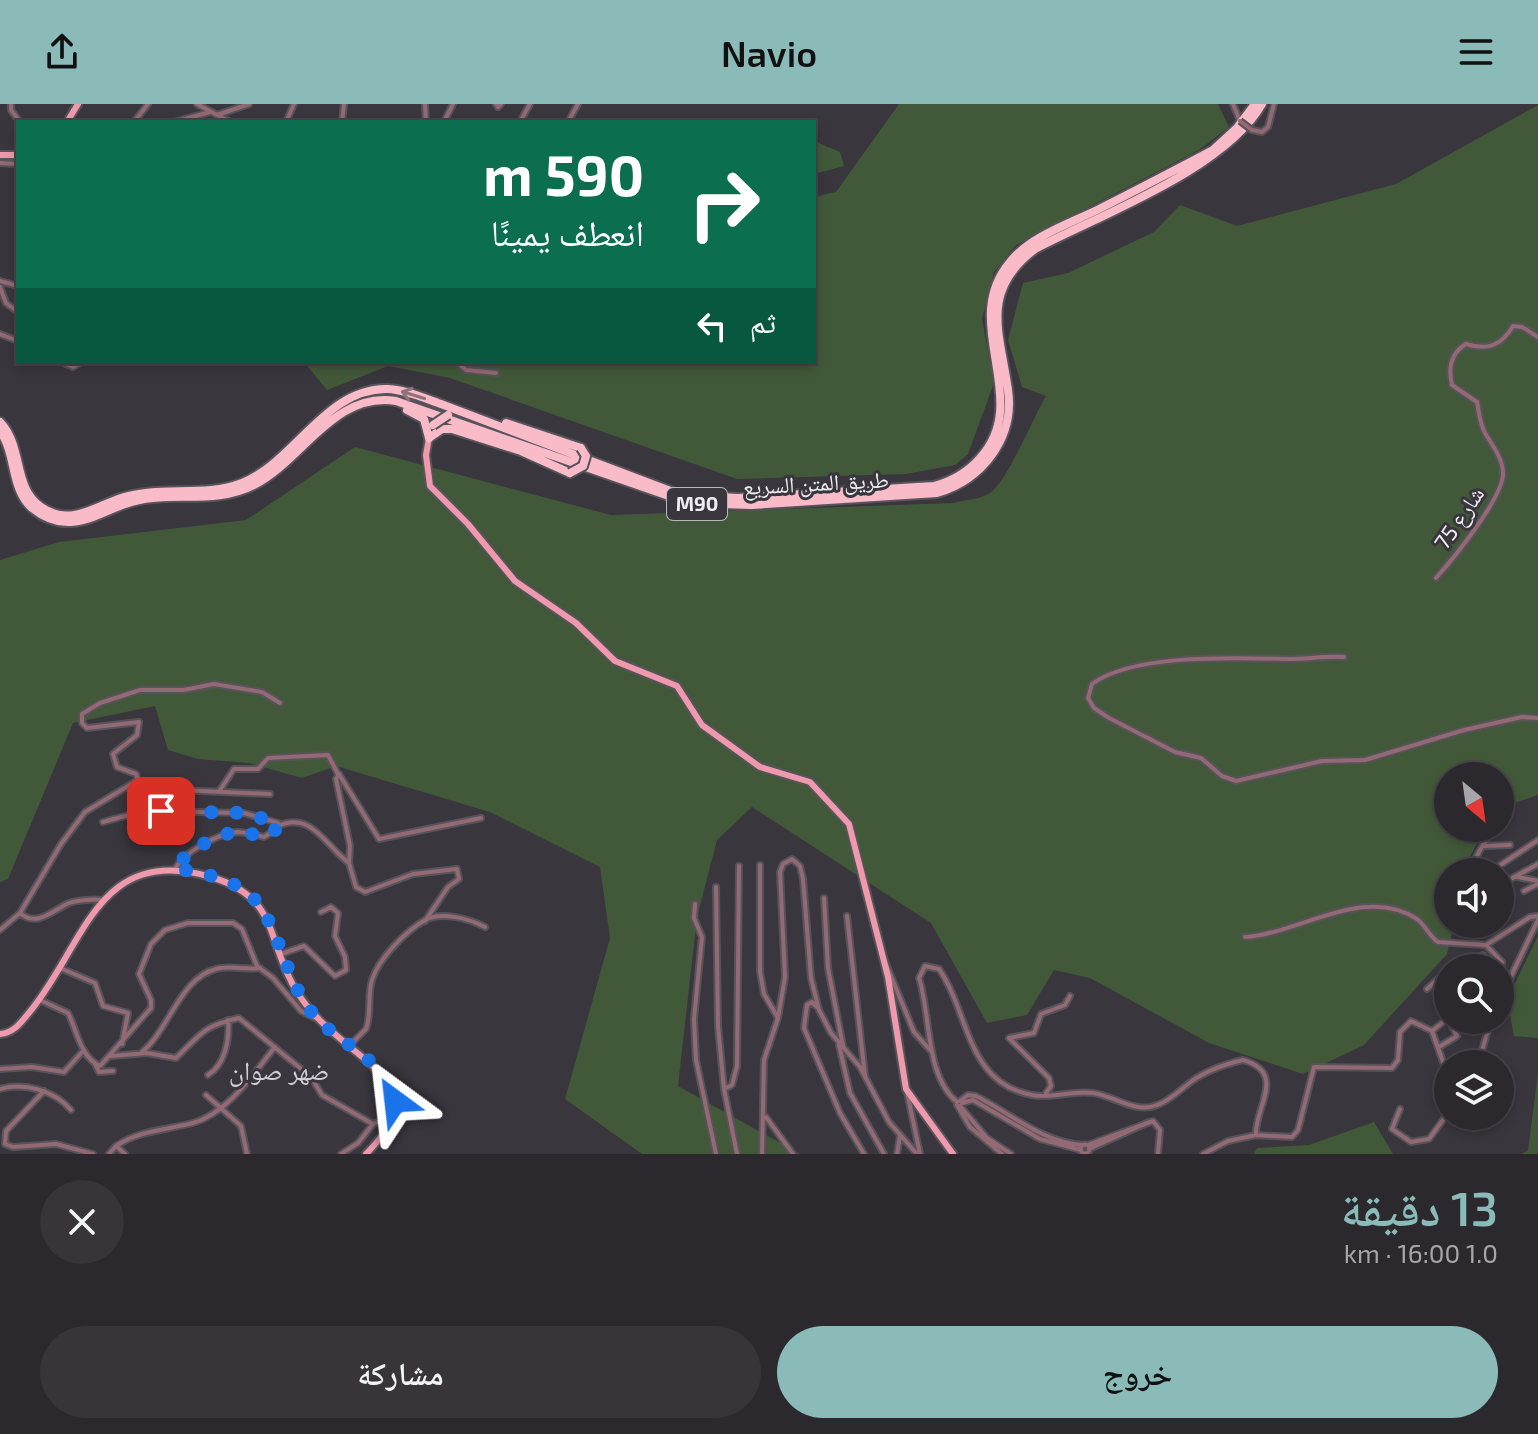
<!DOCTYPE html>
<html lang="ar">
<meta charset="utf-8">
<style>
body{margin:0;font-family:"Exo 2","Noto Naskh Arabic",sans-serif;background:#37343a;color:#f1f3f6;direction:rtl;height:100vh;display:flex;flex-direction:column;font-size:30px;white-space:nowrap}
*{box-sizing:border-box;margin:0}
p{font-size:26px;color:#a6a6aa}
.icon{flex:none;width:44px;height:44px;fill:none;stroke:currentColor;stroke-width:2;stroke-linecap:round;stroke-linejoin:round}
.map{position:relative;height:1050px;overflow:hidden;direction:ltr}
.details{display:flex;flex-direction:column;background:#2b282e;flex:1}
.details>*{flex:none}
.guide{position:absolute;left:16px;top:16px;width:800px;height:244px;border-radius:0px;box-shadow:0 4px 12px #0003,0 0 0 2px #47444a;direction:rtl;background:#0b6e4f;color:#fff;overflow:hidden}
.needle{width:52px;rotate:151deg}
.tools{position:absolute;left:1434px;top:658px;display:grid;gap:16px}
.tools a{display:grid;place-items:center;width:80px;height:80px;border-radius:50%;background:#2b282e;box-shadow:0 4px 12px #0003,0 0 0 2px #47444a;font-size:40px}
.pin{position:absolute;display:grid;place-items:center;width:68px;height:68px;color:#fff;margin:-34px;border-radius:16px;box-shadow:0 4px 12px #0006}
.me{position:absolute;width:88px;margin:-44px;rotate:330deg;stroke-linejoin:round;filter:drop-shadow(0 0 6px #0008)}
.turn{display:flex;align-items:center;gap:28px;height:168px;padding:0 40px;font-size:36px}
.turn .icon{width:104px;height:104px;stroke-width:2.5}
.turn b{display:block;font-size:56px;line-height:68px}
.then{display:flex;align-items:center;height:76px;padding:0 40px;background:#0003;gap:16px;font-size:30px}
.round{display:grid;place-items:center;flex:none;width:84px;height:84px;border-radius:42px;background:#37343a}
.overview{display:flex;align-items:center;justify-content:space-between;height:136px;padding:0 40px}
h1{font-size:48px;font-weight:600;line-height:60px;color:#8bbbb9}
.primary-button{display:flex;gap:16px;margin-top:auto;padding:16px 40px}
.primary-button a{flex:1;height:92px;border-radius:48px;background:#8bbbb9;color:#111;font-size:32px;font-weight:600;line-height:92px;text-align:center}
.primary-button a+a{background:#37343a;color:#f1f3f6}
header{display:flex;justify-content:space-between;align-items:center;height:104px;padding:0 40px;background:#8bbbb9;color:#111;font-size:36px;font-weight:600}
.map>svg:first-child{display:block}
</style>
<header><svg class="icon" aria-label="menu" viewBox="0 0 24 24"><path d="M4 6h16M4 12h16M4 18h16"/></svg>Navio<svg class="icon" aria-label="share" viewBox="0 0 24 24"><path d="M12 15V3M7 8l5-5 5 5M5 13v7h14v-7"/></svg></header>
<div class="map">
<svg width="1538" height="1050" viewBox="0 0 1538 1050">
<rect width="100%" height="100%" fill="#39363e"/>
<!-- green -->
<path fill="#425939" d="M899 0H1218L1229 23 1199 46 1016 141 994 168 982 215 994 279 968 350 955 361 906 370 737 375 450 274 388 262 327 286 304 258H814V93L836 88Z
M1538 1V691L1500 704V672H1448V724H1486L1461 768H1448V820H1454L1447 850 1364 941 1303 970 1209 939 1090 874 1054 866 1027 911 987 919 931 819 752 703 717 736 697 813 678 982 800 1050H642L565 995 610 834 600 763 490 708 336 662 302 674 249 659 198 655 168 646 155 602 73 619 8 775 0 778V456L59 438 246 416 355 343 611 411 953 399C964 396 981 395 990 389 1008 376 1033 314 1046 292L1022 283 1008 236 1023 179 1068 169 1154 128 1180 101 1237 122 1396 80Z
M814 37 840 48 844 62 814 70Z
M1538 832V934L1514 932 1507 896Z
M1538 969V1050H1522L1528 1046Z
M1374 1018 1393 1050H1254L1257 1044 1309 1041Z"/>
<g fill="none" stroke-linecap="round" stroke-linejoin="round">
<!-- minor casing -->
<g stroke="#56535b" stroke-width="8">
<path id="minor" d="M11 0V6L20 18
M197 0 217 11 249 0
M425 0 426 18
M496 0 498 3 501 0
M1233 0 1240 17
M219 12 231 18
M521 16 530 0
M134 18 148 0
M174 18 210 8
M286 18 294 0
M342 18 344 0
M444 18 453 0
M568 18 578 0
M1252 26 1262 28 1268 23 1274 0
M0 59 18 60
M0 177 18 182
M0 183 6 199 18 208
M0 230 18 237
M62 258 73 263 81 258
M457 258 466 266 496 269
M1436 474C1452 456 1505 392 1503 368 1502 353 1492 341 1485 329 1480 320 1479 308 1477 298L1452 281C1448 264 1451 249 1466 240 1488 247 1502 241 1513 222L1522 223 1538 233
M1344 553C1323 552 1308 555 1288 555 1237 554 1134 549 1092 580L1088 594 1094 604 1109 614 1175 648 1201 654 1222 672 1236 677 1322 657 1365 656 1464 626 1522 613 1538 614
M220 686 234 665H258L268 654 328 651 338 670
M103 718 143 707
M278 722C312 706 327 744 349 759L350 742 336 675 339 670 379 735 481 714
M1484 742 1510 741
M349 759 356 783 365 788 413 770 457 765 459 775 448 783 425 817
M760 761V868L764 890 778 914
M175 765C184 748 217 730 237 728 246 728 255 731 264 733L275 726 278 719 244 709 143 707C151 695 164 688 179 686L270 690
M1468 768 1489 730
M1490 768 1538 736
M1518 773 1538 777
M1500 781 1538 760
M716 783 718 922 724 985
M1524 787 1538 780
M824 794 828 864 843 942
M103 796C93 795 78 796 69 799 53 806 37 824 20 809L61 740 85 708 138 676 136 670 117 663 113 650 137 631 139 618 87 624 82 619V610L100 599 140 586H183L214 580 262 588 280 599
M695 800 694 814 702 833 694 915 696 956 716 1050
M847 812 865 972
M0 826 20 809
M1245 833C1299 830 1364 780 1417 815 1426 822 1429 832 1438 838L1486 841
M281 850 304 842 335 872 346 866 345 853 335 832 338 809 331 803 321 808
M886 860 914 928 930 946
M60 864 95 879 103 902 128 909 122 940
M1452 864 1483 851 1490 864
M1500 872 1502 858 1486 841 1530 813 1538 812
M1427 885 1448 866
M1448 890V914
M1500 895 1538 816
M40 896 68 909C77 926 80 953 100 962L151 904V896L139 870 151 840 165 826 188 819H233L242 825 257 862 273 874 301 907 315 914
M817 903 812 898 807 901 804 924 840 1009 864 1050
M1432 927 1448 914
M839 941 850 989 884 1050
M349 942 366 925C372 909 367 892 372 876 379 854 405 828 425 816 442 807 470 815 485 823
M1439 943 1457 932 1449 916
M142 948C169 926 180 874 216 865 229 861 245 866 260 864
M111 952 147 949 176 954C202 929 203 922 239 914L311 973 322 991 373 1020 392 1012
M95 960 99 968 113 967
M1478 960 1491 916
M0 965 32 963 64 968 84 946
M208 971C225 961 230 935 228 916
M0 985C25 978 55 987 71 1006
M44 987 6 1027 5 1040 13 1043 56 1040 93 1050
M907 988 920 1050
M1448 988V1004
M1046 989 1051 982 1049 974 1009 934 1034 929 1041 910 1065 901 1070 892
M206 991 241 1022 247 1050
M960 997 968 991 976 992C1012 1010 1041 1038 1083 1041
M957 998C925 972 931 911 919 874L925 862 939 865C970 910 966 979 1032 991 1051 995 1073 986 1093 989 1115 992 1135 1010 1157 1001 1170 997 1181 985 1192 977 1206 967 1226 960 1243 956 1288 969 1254 1004 1256 1031
M962 999 973 996 1040 1035 1081 1046
M957 1001 970 1023 1002 1050
M960 1002 987 1034 1011 1050
M1400 1005 1392 1025 1411 1038 1429 1035 1448 1009
M766 1013 793 1050
M1080.5 1045a4.5 4.5 0 1 1 9 0a4.5 4.5 0 1 1-9 0Z
M1088 1041 1153 1017 1160 1026 1158 1050
M116 1042C140 1026 166 1026 193 1019 228 1009 253 970 275 943
M1089 1045 1149 1018
M109 1050 116 1042 125 1050
M341 1050 358 1039 373 1020
M737 1050 724 985 732 981 737 962 739 762
M762 1050 764 956 778 914 785 873 780 768 783 760 792 755 800 762 803 775 811 874 819 906 831 929 860 963 889 1018 917 1050
M897 1050 900 1032
M1203 1050 1228 1037 1256 1031 1292 1033 1298 1026 1314 963 1392 964 1398 956 1400 928 1411 917 1432 927 1448 972"/>
</g>
<!-- major casing -->
<g stroke="#56535b" stroke-width="10">
<path id="major" d="M67 18 78 0
M0 51H18
M429 334 426 351 430 382 468 420 515 477 576 519 615 557 677 582 702 621 760 663 810 678 849 720 888 873 906 985 953 1050
M0 930C13 929 20 920 28 910 85 843 96 739 211 773 281 794 265 837 297 888 314 915 337 932 361 952 404 986 405 1011 366 1050"/>
</g>
<!-- highway casing -->
<g stroke="#56535b" stroke-width="12">
<path id="highway" d="M407 306 424 315 429 334
M0 318C24 343 12 383 41 403 70 423 94 403 121 394 161 381 203 394 242 379 295 358 326 283 388 285 406 286 424 294 441 300L681 391 738 394 934 382C952 377 967 369 980 354 1034 295 958 219 1010 158 1031 132 1069 120 1099 105 1137 86 1175 66 1213 46L1237 24 1255 0
M506 319 581 344
M0 327C17 351 10 384 32 404 43 413 57 419 71 418 93 417 113 402 135 397 175 387 215 401 254 381 303 356 334 287 396 297L689 399 752 401 937 389C982 376 1015 334 1008 286 1000 229 979 187 1035 145 1102 110 1225 65 1262 0
M429 334 442 325H452L521 347 570 369"/>
</g>
<!-- minor -->
<use href="#minor" stroke="#936a73" stroke-width="4"/>
<!-- major -->
<use href="#major" stroke="#ee9aac" stroke-width="6"/>
<!-- highway -->
<use href="#highway" stroke="#f9bbc8" stroke-width="8"/>
<!-- minor-bridge casing -->
<g stroke="#56535b" stroke-width="8" stroke-linecap="butt">
<path id="minor-bridge" d="M1240 17 1252 26"/>
</g>
<!-- highway-bridge casing -->
<g stroke="#56535b" stroke-width="12" stroke-linecap="butt">
<path id="highway-bridge" d="M433 321 448 311
M570 369 583 362 586 352 581 344"/>
</g>
<!-- minor-bridge -->
<use href="#minor-bridge" stroke="#936a73" stroke-width="4"/>
<!-- highway-bridge -->
<use href="#highway-bridge" stroke="#f9bbc8" stroke-width="8"/>
</g>
<!-- one-way arrows -->
<defs><path id="oneway-shaft" d="M-6 0H5M1.5-3L5.5 0L1.5 3" fill="none" stroke-width="1.6" stroke-linecap="round" stroke-linejoin="round" transform="scale(2)"/></defs>
<use stroke="#8f727c" href="#oneway-shaft" transform="translate(413 291) rotate(-163)"/>
<g fill="none" stroke-linecap="round" stroke-linejoin="round">
<!-- route -->
<path stroke="#1a73e8" stroke-width="14" stroke-dasharray="0 25.2" d="M161 707 244 709 278 719 275 726 264 733C255 731 246 728 237 728 217 730 184 748 175 765 198 767 232 775 250 791 278 815 285 877 313 910 337 939 388 957 395 997"/>
</g>
<g text-anchor="middle" stroke-width="6" stroke-linejoin="round" paint-order="stroke">
<!-- shield labels -->
<rect fill="#39363e" stroke="#b9b7bd" stroke-width="2" x="667" y="384" width="60" height="32" rx="6"/>
<g font-size="20" font-weight="bold" fill="#f0eef3">
<text x="697" y="407">M90</text>
</g>
<!-- street labels -->
<g font-size="22" fill="#f0eef3" stroke="#39363e">
<text transform="translate(816 379) rotate(-3)" y="8">طريق المتن السريع</text>
<text transform="translate(1459 414) rotate(-56)" y="8">شارع 75</text>
</g>
<!-- quarter labels -->
<g font-size="26" fill="#d2ced8" stroke="#39363e">
<text x="279" y="976">ضهر صوان</text>
</g>
</g>
</svg>
<div class="tools">
<a><svg class="needle" viewBox="-14 -14 28 28"><path d="M0-13l5 13h-10z" fill="#e53935"/><path d="M0 13l5-13h-10z" fill="#a6a6aa"/></svg></a>
<a><svg class="icon" aria-label="sound" viewBox="0 0 24 24"><path d="M4 9h4l5-4v14l-5-4H4zM17 9q2 3 0 6"/></svg></a>
<a><svg class="icon" aria-label="search" viewBox="0 0 24 24"><circle cx="10" cy="10" r="6"/><path d="M15 15l6 6"/></svg></a>
<a><svg class="icon" aria-label="layers" viewBox="0 0 24 24"><path d="M12 4l9 5-9 5-9-5zM3 14l9 5 9-5"/></svg></a>
</div>
<div class="pin" style="left:161px;top:707px;background:#d93025"><svg class="icon" aria-label="arrive" viewBox="0 0 24 24"><path d="M6 21V4h12l-3 4 3 4H6"/></svg></div>
<svg class="me" style="left:395px;top:997px" viewBox="-20 -20 40 40"><path d="M0-17L14 15 0 8-14 15z" fill="#1a73e8" stroke="#fff" stroke-width="4"/></svg>
<div class="guide">
<div class="turn"><svg class="icon" aria-label="right" viewBox="0 0 24 24"><path d="M7 20v-9h11M14 6l5 5-5 5"/></svg><div><b>590 m</b>انعطف يمينًا</div></div>
<div class="then">ثم<svg class="icon" aria-label="left" viewBox="0 0 24 24"><path d="M17 20v-9H6M10 6l-5 5 5 5"/></svg></div>
</div>
</div>
<section class="details">
<div class="overview"><div><h1>13 دقيقة</h1><p>1.0 km · 16:00</p></div><a class="round"><svg class="icon" aria-label="close" viewBox="0 0 24 24"><path d="M6 6l12 12M18 6L6 18"/></svg></a></div>
<div class="primary-button"><a>خروج</a><a>مشاركة</a></div>
</section>
